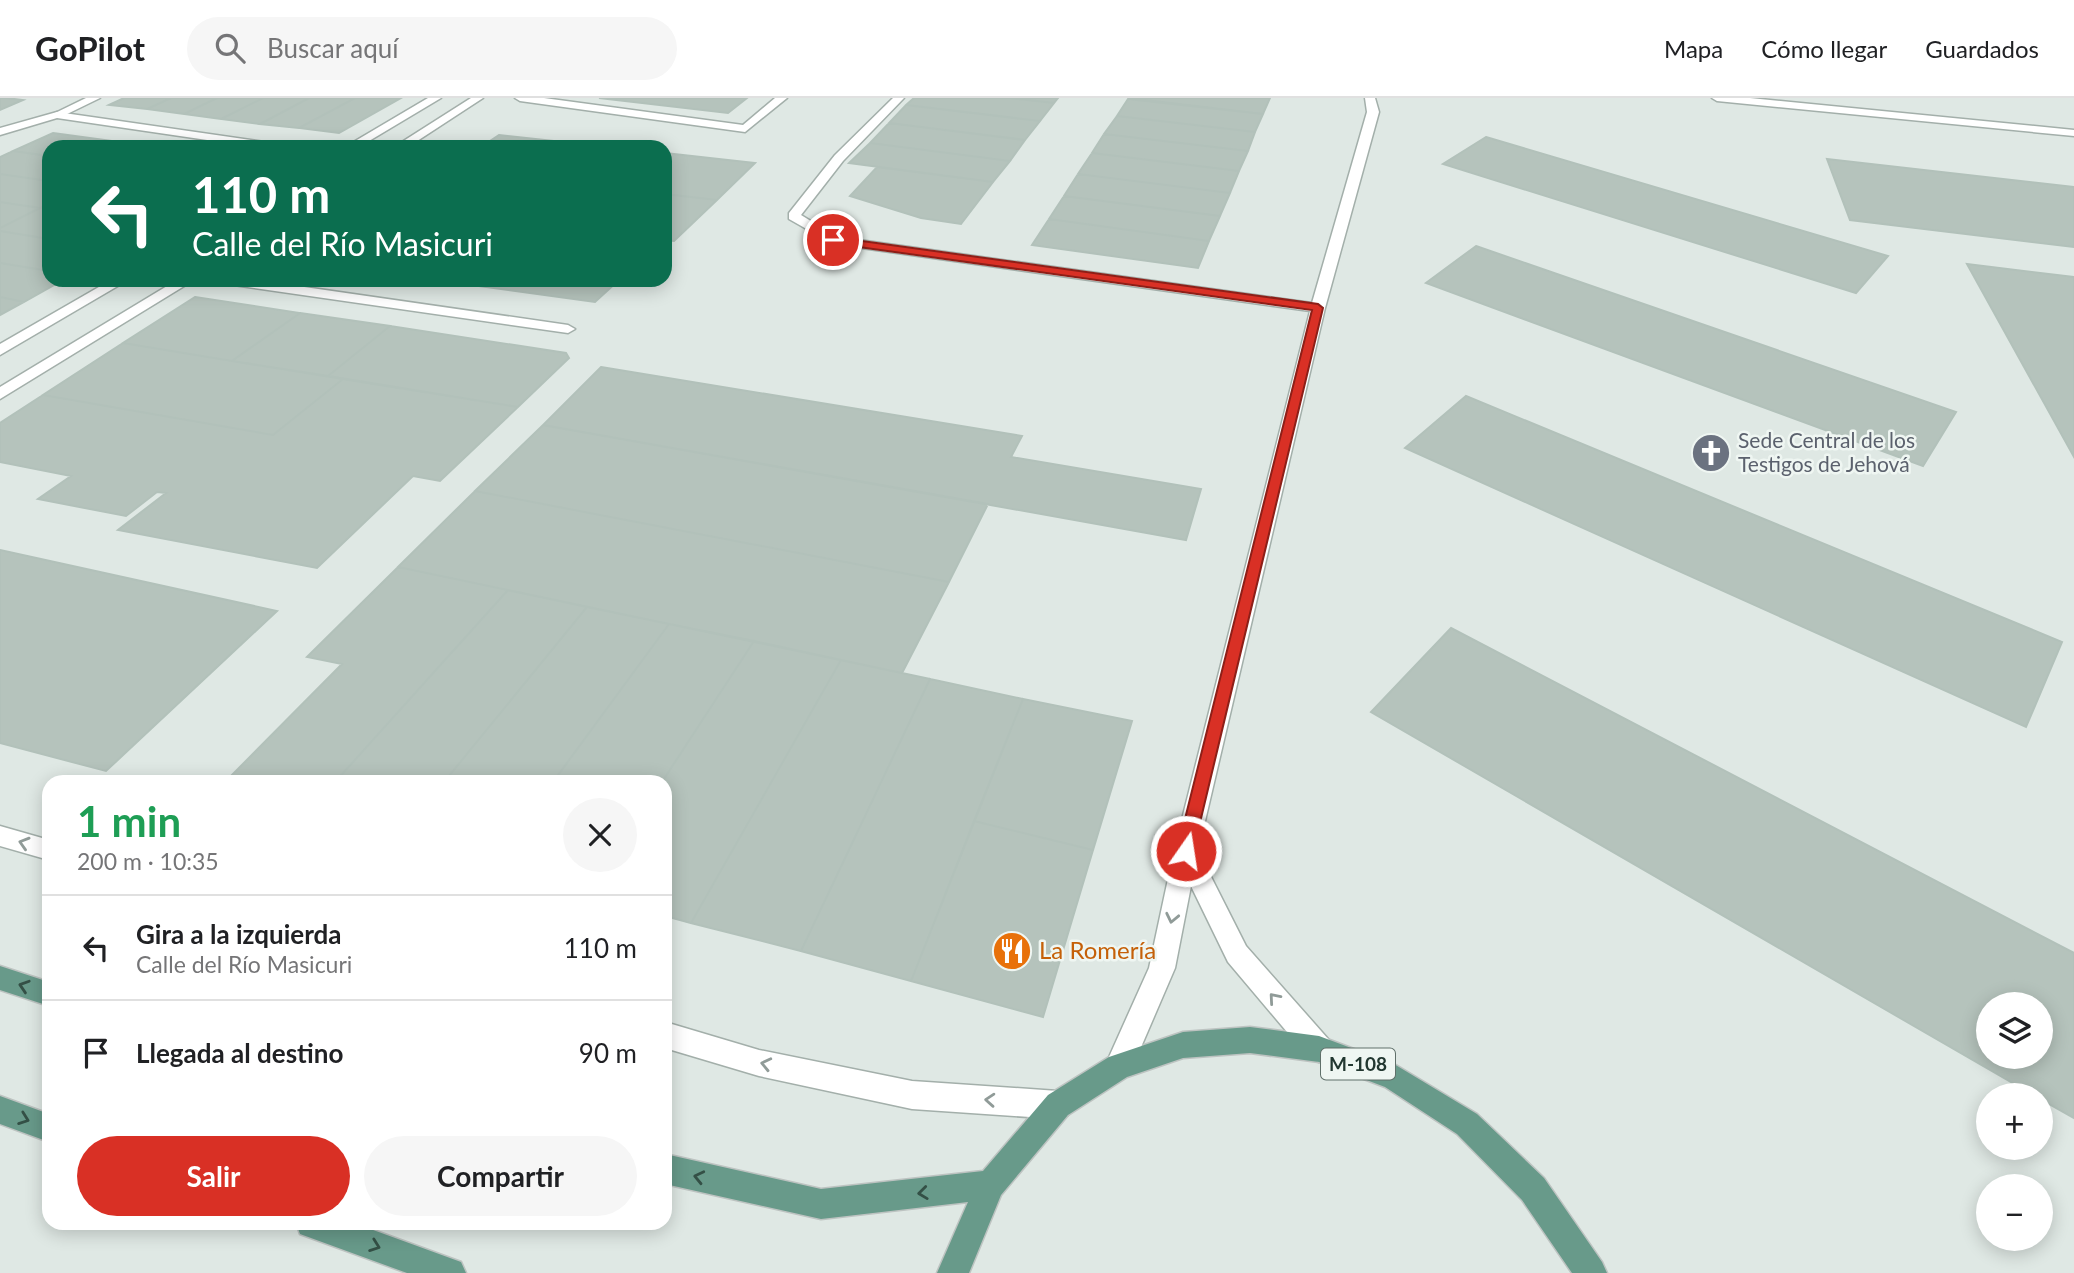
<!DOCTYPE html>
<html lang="es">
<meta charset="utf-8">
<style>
body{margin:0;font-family:Lato,sans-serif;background:#f6f6f6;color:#202124;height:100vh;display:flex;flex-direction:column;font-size:26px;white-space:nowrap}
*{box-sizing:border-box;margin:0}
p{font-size:23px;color:#757577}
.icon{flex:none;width:38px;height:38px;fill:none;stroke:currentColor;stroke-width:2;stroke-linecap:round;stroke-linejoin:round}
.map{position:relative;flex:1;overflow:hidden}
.sheet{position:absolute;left:42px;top:677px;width:630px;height:455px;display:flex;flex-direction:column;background:#fff;border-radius:21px;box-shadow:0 4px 18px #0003}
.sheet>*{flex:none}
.guide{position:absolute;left:42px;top:42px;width:630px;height:147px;border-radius:21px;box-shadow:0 4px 18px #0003;background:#0b6e4f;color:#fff;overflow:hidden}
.buttons{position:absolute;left:1976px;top:894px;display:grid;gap:14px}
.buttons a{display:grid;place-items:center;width:77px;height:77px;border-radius:50%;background:#fff;box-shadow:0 4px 18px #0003;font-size:35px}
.pin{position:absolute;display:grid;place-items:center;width:60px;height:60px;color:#fff;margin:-30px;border:4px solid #fff;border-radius:50%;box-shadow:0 2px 7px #0007}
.me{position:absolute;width:77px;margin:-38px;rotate:13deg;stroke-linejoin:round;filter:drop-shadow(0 0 5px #0008)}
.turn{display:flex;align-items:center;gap:24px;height:147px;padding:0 35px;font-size:32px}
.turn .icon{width:91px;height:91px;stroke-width:2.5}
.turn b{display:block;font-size:49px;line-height:60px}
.round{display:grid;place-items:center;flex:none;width:74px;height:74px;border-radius:37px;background:#f6f6f6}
.headline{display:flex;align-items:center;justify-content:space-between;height:119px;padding:0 35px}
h1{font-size:42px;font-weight:700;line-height:52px;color:#1e9e55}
.action{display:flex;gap:14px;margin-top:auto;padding:14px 35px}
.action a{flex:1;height:80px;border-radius:42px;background:#d93025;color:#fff;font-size:28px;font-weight:700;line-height:80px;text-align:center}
.action a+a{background:#f6f6f6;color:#202124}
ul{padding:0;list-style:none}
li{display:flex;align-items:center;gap:21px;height:105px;padding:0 35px;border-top:2px solid #e0e0e0}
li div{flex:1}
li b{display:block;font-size:26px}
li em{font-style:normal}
header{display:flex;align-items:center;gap:42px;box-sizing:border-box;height:98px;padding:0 35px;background:#fff;border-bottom:2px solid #e0e0e0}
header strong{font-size:33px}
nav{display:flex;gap:38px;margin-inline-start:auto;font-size:24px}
.search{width:490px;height:63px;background:#f6f6f6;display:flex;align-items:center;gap:18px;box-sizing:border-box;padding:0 24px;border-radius:38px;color:#757577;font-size:26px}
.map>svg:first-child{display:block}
</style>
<header>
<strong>GoPilot</strong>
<div class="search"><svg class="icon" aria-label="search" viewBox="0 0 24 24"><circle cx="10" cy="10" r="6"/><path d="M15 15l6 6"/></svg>Buscar aquí</div>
<nav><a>Mapa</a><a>Cómo llegar</a><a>Guardados</a></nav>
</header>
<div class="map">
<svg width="2074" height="1175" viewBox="0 0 2074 1175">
<rect width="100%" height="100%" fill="#dfe8e4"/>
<!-- building -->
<path fill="#b5c3bc" stroke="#b2c1ba" stroke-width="2" fill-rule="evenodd" d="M0 0H6L23 2 0 12Z
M124 0H171L147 11 109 7Z
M171 0H217L184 16 147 11Z
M217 0H263L221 21 184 16Z
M263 0H309L260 26 221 21Z
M309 0H355L299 30 260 26Z
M355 0H401L339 35 299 30Z
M599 0H747L728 15Z
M914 0H1010L1054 5 1040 23 906 7Z
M1010 0H1058L1054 5Z
M1128 0H1270L1263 16Z
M1128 1 1263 16 1255 34 1117 18Z
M906 7 1040 23 1025 42 889 25Z
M1117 18 1255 34 1248 53 1104 36Z
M889 25 1025 42 1010 63 870 45Z
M53 35 156 49H49V58L13 53Z
M1104 36 1248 53 1239 73 1092 55Z
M499 37 609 49H481Z
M1486 39 1888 158 1856 195 1443 66Z
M870 45 1010 63 993 84 849 65Z
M13 53 49 58V83L0 76V59Z
M665 55 755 65 717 102 665 96Z
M1092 55 1239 73 1230 95 1078 76Z
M1827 61 2074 89V149L1850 122Z
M877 69 993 84 961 126 921 120 850 98Z
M0 76 49 83V105L40 110 0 104Z
M1078 76 1230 95 1220 118 1064 98Z
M665 96 717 102 674 143 665 142Z
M1064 98 1220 118 1209 143 1049 121Z
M0 104 40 110 0 130Z
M40 110 49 111V141L0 133V130Z
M1049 121 1209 143 1198 170 1032 147Z
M0 133 49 141V173L0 165Z
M1476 148 1956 314 1923 368 1426 185Z
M0 165 49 173V182H63L24 204 0 199Z
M1967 166 2074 179V359Z
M435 182H619L595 204Z
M0 199 24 204 0 217Z
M195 199 300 215 232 263 123 245Z
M300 215 390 228 328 278 232 263Z
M390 228 566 255 569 260 518 309 328 278Z
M123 245 232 263 343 281 273 337 43 297Z
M601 269 1022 338 1011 359 1201 391 1186 442 543 327Z
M343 281 518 309 440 383 413 378 317 470 118 432 166 395 157 394 126 418 38 401 71 378 0 364V325L43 297 273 337Z
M1466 298 2062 544 2026 629 1405 350Z
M543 327 988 406 949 484 475 393Z
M475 393 949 484 902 575 398 469Z
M0 452 277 513 106 673 0 645Z
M398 469 508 492 335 684H225L342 566 307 559Z
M508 492 587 509 444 684H335Z
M587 509 669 526 553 684H444Z
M669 526 754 543 662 684H553Z
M1451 530 2074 855V1020L2040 1001V998H2035L1371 614ZM1988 906H2040V959H1988Z
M754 543 841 562 691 825 665 818V684H662Z
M841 562 930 581 801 853 691 825Z
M930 581 1023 601 911 883 801 853Z
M1023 601 1132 623 1093 752 974 723Z
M974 723 1093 752 1043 919 911 883Z"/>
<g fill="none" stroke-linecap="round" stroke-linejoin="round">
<!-- lane casing -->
<g stroke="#a3afaa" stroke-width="3">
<path id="lane" d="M86 0H100L61 19 51 17Z
M471 0H483L408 49H394Z
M515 0H544L743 27 775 0H787L745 34 520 3Z
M1712 0H1750L2074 32V38L1717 3Z
M177 182H194L0 301V289Z
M220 182H256L568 227 575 231 568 235 227 186Z
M0 728 49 742V762L0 748Z
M665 924 759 952 912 983 1058 993 1068 997 1072 1007 1068 1017 1058 1021 912 1011 759 978 665 950Z"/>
</g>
<!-- street casing -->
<g stroke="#a3afaa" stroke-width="3">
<path id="street" d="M428 0H441L359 49H345Z
M893 0H904L843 63 801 117 837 139 1312 205 1367 14 1365 0H1375L1379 14 1325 210 1198 753 1246 848 1329 942 1333 951 1329 960 1319 964 1309 960 1228 864 1191 788 1175 870 1129 977 1119 981 1109 977 1105 968 1149 870 1174 753 1310 213 833 146 789 121V115L835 57Z
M57 14 279 46 285 49H255L57 20 0 37V30Z
M111 182H128L0 257V246Z"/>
</g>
<!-- primary casing -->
<g stroke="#bdc3c1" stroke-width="3">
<path id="primary" d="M0 868 49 884V908L0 892Z
M1250 929 1319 938 1394 966 1477 1016 1544 1080 1602 1164 1607 1175H1572L1522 1102 1457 1036 1385 989 1319 964 1250 955 1183 960 1127 979 1068 1017 1001 1097 969 1175H937L968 1104 821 1121 665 1086V1056L821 1091 983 1073 1048 997 1109 959 1183 934Z
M0 998 49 1016V1044L0 1026Z
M296 1125H354L461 1164 466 1175H407L300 1136Z"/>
</g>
<!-- lane -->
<use href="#lane" fill="#fff" fill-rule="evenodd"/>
<!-- street -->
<use href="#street" fill="#fff" fill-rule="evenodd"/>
<!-- primary -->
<use href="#primary" fill="#689a8a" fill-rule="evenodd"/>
</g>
<!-- one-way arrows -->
<defs><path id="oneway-chevron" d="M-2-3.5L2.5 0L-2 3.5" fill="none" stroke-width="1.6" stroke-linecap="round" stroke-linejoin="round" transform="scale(1.75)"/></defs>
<g stroke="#909b98">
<use href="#oneway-chevron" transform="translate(24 745) rotate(-163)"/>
<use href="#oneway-chevron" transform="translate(1172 820) rotate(102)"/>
<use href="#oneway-chevron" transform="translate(1274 900) rotate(-131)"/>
<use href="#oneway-chevron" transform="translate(766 966) rotate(-167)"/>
<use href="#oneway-chevron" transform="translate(990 1002) rotate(-176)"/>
</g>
<g stroke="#345046">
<use href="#oneway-chevron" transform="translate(24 888) rotate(-162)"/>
<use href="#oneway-chevron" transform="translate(24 1021) rotate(20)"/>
<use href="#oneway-chevron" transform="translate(699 1079) rotate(-167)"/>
<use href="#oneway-chevron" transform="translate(923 1095) rotate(173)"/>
<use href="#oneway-chevron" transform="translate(375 1148) rotate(20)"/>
</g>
<!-- route -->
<path fill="#d93025" stroke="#8d1f18" stroke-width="2" d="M833 139 1318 206 1323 210 1192 758 1186 761 1179 758 1177 753 1312 212 830 145 828 142Z"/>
<!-- icons -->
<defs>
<g id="church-disc" transform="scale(2.0125)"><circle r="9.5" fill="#6b7280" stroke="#eff6f2"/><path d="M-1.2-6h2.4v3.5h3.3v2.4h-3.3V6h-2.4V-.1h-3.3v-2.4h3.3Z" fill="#fff"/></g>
<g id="restaurant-disc" transform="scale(2.0125)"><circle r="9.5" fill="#e8710a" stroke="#eff6f2"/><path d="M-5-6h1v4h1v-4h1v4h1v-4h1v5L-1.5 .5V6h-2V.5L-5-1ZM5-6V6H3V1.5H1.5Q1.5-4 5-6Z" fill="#fff"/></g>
</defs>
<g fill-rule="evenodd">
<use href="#church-disc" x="1711" y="355"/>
<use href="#restaurant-disc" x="1012" y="853"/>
</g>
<g text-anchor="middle" stroke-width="5" stroke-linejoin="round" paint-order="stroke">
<!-- shield labels -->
<rect fill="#eff6f2" stroke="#60706a" stroke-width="2" x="1321" y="950.5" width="74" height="31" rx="5"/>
<g font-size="19" font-weight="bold" fill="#223730">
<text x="1358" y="973">M-108</text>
</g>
<!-- worship labels -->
<g font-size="21" fill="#5b616d" stroke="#eff6f2" text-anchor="start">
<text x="1738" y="350">Sede Central de los<tspan x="1738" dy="24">Testigos de Jehová</tspan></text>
</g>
<!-- near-food labels -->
<g font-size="24" fill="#c56008" stroke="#eff6f2" text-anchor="start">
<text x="1039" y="861">La Romería</text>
</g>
</g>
</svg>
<div class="buttons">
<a><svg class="icon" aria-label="layers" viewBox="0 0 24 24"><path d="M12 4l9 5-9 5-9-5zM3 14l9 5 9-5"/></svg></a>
<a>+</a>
<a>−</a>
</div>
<div class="pin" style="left:833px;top:142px;background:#d93025"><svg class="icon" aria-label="arrive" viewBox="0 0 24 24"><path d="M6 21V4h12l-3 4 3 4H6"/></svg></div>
<svg class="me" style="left:1186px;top:753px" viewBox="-20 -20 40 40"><circle r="17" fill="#d93025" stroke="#fff" stroke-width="3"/><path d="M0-11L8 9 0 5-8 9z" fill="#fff"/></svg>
<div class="guide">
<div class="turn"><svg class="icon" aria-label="left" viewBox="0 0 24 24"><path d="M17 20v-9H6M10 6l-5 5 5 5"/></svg><div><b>110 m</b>Calle del Río Masicuri</div></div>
</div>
<section class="sheet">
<div class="headline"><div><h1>1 min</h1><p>200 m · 10:35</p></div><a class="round"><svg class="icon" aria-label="close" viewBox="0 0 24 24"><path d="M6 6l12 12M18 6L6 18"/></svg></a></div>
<ul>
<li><svg class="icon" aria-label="left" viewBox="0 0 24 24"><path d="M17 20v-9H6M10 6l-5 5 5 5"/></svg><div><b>Gira a la izquierda</b><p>Calle del Río Masicuri</p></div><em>110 m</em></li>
<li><svg class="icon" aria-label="arrive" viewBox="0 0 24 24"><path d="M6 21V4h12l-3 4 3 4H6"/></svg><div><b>Llegada al destino</b></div><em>90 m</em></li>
</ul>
<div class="action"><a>Salir</a><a>Compartir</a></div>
</section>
</div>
